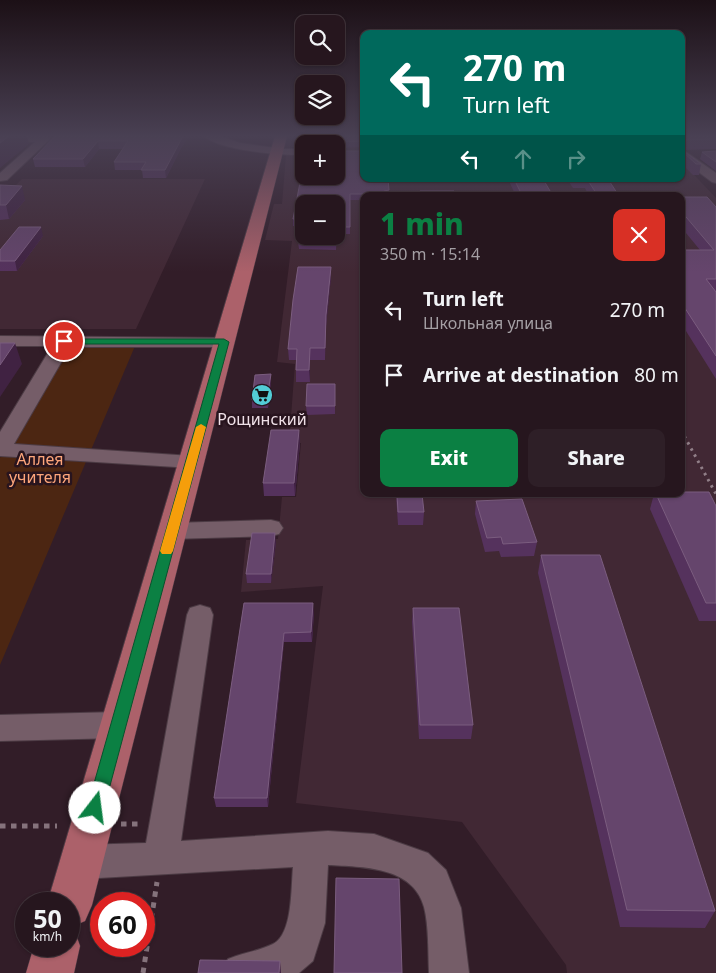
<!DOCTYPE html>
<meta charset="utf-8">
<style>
body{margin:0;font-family:"Noto Sans",sans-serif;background:#2e1f27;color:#f1f3f6;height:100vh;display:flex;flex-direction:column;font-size:19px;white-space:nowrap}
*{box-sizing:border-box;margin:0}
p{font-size:16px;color:#a49fa4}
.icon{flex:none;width:28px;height:28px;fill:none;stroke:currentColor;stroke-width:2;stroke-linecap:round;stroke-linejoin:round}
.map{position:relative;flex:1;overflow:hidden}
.sheet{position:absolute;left:360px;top:192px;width:325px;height:305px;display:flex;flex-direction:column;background:#26161e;border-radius:10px;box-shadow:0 1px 4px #0004,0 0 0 1px #42353c}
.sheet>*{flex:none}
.top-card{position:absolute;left:360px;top:30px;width:325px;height:152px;border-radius:10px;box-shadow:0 1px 4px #0004,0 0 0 1px #42353c;background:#00695c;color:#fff;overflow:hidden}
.fabs{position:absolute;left:295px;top:15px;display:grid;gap:10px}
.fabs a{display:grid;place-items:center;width:50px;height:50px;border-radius:10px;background:#26161e;box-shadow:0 1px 4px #0004,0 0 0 1px #42353c;font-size:25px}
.speed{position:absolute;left:15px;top:892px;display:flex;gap:10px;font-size:25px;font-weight:700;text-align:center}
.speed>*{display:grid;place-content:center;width:65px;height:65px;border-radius:50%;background:#26161e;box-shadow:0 1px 4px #0004,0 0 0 1px #42353c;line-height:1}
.speed small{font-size:12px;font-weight:400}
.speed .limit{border:8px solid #d22;background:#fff;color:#111}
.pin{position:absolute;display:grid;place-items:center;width:42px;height:42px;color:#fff;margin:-21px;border:2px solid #fff;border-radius:50%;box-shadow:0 1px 5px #0007}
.me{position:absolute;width:55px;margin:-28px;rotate:15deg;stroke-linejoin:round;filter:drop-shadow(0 0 4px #0008)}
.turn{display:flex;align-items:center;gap:18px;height:105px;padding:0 20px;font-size:22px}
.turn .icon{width:65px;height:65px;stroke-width:2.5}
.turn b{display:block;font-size:35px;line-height:42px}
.lanes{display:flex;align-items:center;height:48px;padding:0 20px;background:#0003;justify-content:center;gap:25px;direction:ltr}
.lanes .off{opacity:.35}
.round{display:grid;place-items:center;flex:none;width:52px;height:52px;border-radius:10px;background:#2e1f27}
.overview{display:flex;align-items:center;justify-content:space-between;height:85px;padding:0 20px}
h1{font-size:30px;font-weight:800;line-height:38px;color:#0b8043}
.button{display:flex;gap:10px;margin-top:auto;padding:10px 20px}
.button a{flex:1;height:58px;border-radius:10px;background:#0b8043;color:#fff;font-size:20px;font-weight:800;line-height:58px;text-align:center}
.button a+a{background:#2e1f27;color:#f1f3f6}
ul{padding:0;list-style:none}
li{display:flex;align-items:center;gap:15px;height:65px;padding:0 20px}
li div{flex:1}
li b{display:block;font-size:19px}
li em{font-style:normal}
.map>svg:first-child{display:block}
</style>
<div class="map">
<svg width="716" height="973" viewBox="0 0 716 973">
<rect width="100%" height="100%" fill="#321d28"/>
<!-- built -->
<path fill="#412834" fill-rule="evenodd" d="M294 136H364V151H336V144H304V148L292 147Z
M286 155H304V176L364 179H681V161L716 198V973H567L566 965 462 822 296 803 323 586 241 592 246 540 278 539 282 497H296L301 443H289L295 364 277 362 292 241 265 240 274 204H282ZM364 196H681V494H364ZM304 204H336V236H304Z
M22 179H205L136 329H0V201Z"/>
<!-- green -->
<path fill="#4c2612" d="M64 346H135L0 665V458Z"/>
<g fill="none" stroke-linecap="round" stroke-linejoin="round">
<!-- minor casing -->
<g stroke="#4c3b44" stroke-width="2">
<path id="minor" d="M0 136H47L50 139 7 180 0 181V173L35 142 0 141Z
M204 136H220L240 143 283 149H304V155C281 155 221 151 204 136Z
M681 151 686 152 716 173V183L712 182 681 159Z
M0 336 230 338 233 342 230 346 224 347H70L14 444 192 456 200 457 203 462 200 467 192 468 0 456V432L52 346H0Z
M271 520 279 522 283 528 279 534 271 536 172 539 164 537 160 531 164 525 172 523Z
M200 605 210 608 213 615 181 841 328 831 374 834 428 853 446 870 461 908 469 973H429C428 953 429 926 424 907 413 866 362 867 328 865L325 923 313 961 299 973H222L228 959C242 953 259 951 273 944 293 934 291 887 293 867L81 879 68 874 63 862 68 850 81 845 146 843 187 615 190 608Z
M118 712 129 716 133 725 129 734 118 738 0 741V715Z"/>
</g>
<!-- major casing -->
<g stroke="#4c3b44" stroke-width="1">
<path id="major" d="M275 136H287L92 905 85 921 69 928V904H47Z
M69 927 74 929 80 946 74 973H26L34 946H69Z"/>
</g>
<!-- path -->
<path stroke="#85737c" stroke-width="5" stroke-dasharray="5.5 5.5" stroke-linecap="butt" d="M121 824H142
M0 826H57
M143 973 157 882"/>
<!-- minor -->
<use href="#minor" fill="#755d68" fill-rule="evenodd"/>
<!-- major -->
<use href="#major" fill="#ac616a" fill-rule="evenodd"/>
<!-- rail -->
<path stroke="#917f88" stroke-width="3" stroke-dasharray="2.5 4.5" stroke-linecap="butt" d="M681 430 716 494"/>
</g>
<!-- wall -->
<path fill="#55325d" d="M55 136H189L181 148 166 178H143L142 170H115L114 162 123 149H99L85 167H35L33 159Z
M681 136 716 137V149L682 150 701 164 699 175H693L681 163Z
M364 137V147L336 148V144H307Z
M716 151V171L700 159 702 152Z
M303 172 389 190V196H364V200H350V234H337L336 250 299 249 298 242 300 234H298V226H293V219Z
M508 179H543L553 196H516Z
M567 179H608L619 196H589L585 188H573Z
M642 179H664V182H645Z
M0 185 25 200 9 219 0 220Z
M681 197 716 207V379L681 323V250H700L681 227Z
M43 236 17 271H0V261Z
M331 267V277L326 326 325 360H310V382H296V360H289L288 349Z
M271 374V382L268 408H252V400Z
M335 384V414L307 415 306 406Z
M299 430 300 443 295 496H264L263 483Z
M396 494H422L424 512 423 525H398Z
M654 494H681L716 506V621H699L650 509Z
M476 501 537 542 534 556 501 557 499 551 485 552 475 514Z
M276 542 271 583H247L246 574Z
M541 555 715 911 705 928 620 927 538 573Z
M244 603 314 612 312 642H284L268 807H216L214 798Z
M413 608 473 725 471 739H419L412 622Z"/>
<!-- shaded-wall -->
<path fill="#402242" d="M9 136H27L29 144 0 168V143Z
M183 136H189L181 148 166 178 165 170Z
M98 141 99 149 85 167 83 159Z
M22 186 25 200 9 219 6 205Z
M41 227 43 236 17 271 15 261Z
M331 267V277L326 326 325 360 326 315Z
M15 343 22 364 0 397V365Z
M310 348V382L309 370Z
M271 374V382L268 408 267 399Z
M299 430 300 443 295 496 294 483Z
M275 533 276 542 271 583V574Z
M313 603 314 612 312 642 311 632Z
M284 633V642L268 807 267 798Z
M280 961 281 973H279Z"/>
<!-- building -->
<path fill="#65456c" stroke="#7b5d7f" d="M0 136H9L0 143Z
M55 136H183L165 170H141L146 162H114L128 141H98L83 159H33Z
M308 136 364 137V141L335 142 334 144H307Z
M681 136H715L716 137V139L682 140V150L701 164H696L681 150Z
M336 151H364V179H388L389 190 384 191 385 194H350V227H337L336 235V204H304V236H336V243L298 242 301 227H297L298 219H293L302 172H303L304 169V176H336Z
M716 151V162L702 152Z
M514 179H543L553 196H519V195H522Z
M587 179H608L619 196H598Z
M0 185 22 186 6 205H0Z
M420 191H454L456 196H421Z
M681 197H707L716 207V279H706L716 292V356L681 302V250H714L681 211Z
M19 227H41L15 261H0V250Z
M298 267H331L326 315 325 348H310L309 370H296L297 349H288L293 300Z
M0 343H15L0 365Z
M271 374 267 399 252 400 255 375Z
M307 384H335V406H306Z
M271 430H299L294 483H263Z
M681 492H709L716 506V603H706L656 494H681Z
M397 494H422L424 512H398Z
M522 499 537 542 503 544 501 537 487 538 476 501Z
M252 533H275L271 574H246Z
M541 555H600L715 911 627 910Z
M244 603H313L311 632 284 633 267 798H214Z
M413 608H459L473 725H420Z
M336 878 399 879 402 973H334Z
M200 960 280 961 279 973H198Z"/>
<!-- sky -->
<linearGradient id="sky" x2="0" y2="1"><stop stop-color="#1c1016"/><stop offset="0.5" stop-color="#494053"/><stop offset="1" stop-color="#494053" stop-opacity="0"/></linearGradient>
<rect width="716" height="272" fill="url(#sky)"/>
<!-- route -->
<path fill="#0b8043" stroke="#07532c" d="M61 339H224L229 342 104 808 101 814 95 816 89 814 87 808 219 344H64L60 341Z"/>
<!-- slow -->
<path fill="#f59e0b" d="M201 424 206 427 173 551 171 554H162L160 551 196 427Z"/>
<!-- icons -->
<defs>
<g id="supermarket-disc" transform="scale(1.125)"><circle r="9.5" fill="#52ccd6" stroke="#28141e"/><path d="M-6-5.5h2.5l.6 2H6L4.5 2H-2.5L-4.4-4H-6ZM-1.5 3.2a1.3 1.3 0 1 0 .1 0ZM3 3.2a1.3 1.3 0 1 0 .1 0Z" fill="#111"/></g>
</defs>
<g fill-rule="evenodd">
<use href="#supermarket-disc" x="262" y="395"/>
</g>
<g text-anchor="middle" stroke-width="5" stroke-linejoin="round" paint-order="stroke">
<!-- poi labels -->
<g font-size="16" fill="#efe0e7" stroke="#28141e">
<text x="262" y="425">Рощинский</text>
</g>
<!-- park labels -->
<g font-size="16" fill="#fea67b" stroke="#28141e">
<text x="40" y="465">Аллея<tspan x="40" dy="18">учителя</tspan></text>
</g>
</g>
</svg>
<div class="fabs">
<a><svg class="icon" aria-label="search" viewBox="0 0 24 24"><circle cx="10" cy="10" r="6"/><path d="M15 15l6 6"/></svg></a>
<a><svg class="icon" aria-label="layers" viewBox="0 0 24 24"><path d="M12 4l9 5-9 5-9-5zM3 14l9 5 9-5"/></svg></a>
<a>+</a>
<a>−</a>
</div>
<div class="speed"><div>50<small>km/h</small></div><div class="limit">60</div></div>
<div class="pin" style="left:64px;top:341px;background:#d93025"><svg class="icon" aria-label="arrive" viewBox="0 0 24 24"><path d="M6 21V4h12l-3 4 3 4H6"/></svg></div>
<svg class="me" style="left:95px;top:808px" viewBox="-20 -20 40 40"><circle r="19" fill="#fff"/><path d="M0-13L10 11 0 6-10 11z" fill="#0b8043"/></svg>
<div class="top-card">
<div class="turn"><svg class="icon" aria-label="left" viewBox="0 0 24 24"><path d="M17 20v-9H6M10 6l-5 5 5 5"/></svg><div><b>270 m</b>Turn left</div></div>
<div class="lanes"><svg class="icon" aria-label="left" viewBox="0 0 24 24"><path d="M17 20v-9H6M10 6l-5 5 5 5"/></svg><svg class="icon off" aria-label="ahead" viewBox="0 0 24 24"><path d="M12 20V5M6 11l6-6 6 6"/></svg><svg class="icon off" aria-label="right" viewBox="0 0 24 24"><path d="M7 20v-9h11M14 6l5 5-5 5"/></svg></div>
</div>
<section class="sheet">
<div class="overview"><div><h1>1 min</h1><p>350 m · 15:14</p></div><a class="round" style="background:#d93025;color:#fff"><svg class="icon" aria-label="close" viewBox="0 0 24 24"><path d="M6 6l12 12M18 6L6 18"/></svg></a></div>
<ul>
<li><svg class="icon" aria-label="left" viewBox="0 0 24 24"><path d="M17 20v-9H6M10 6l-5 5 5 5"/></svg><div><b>Turn left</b><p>Школьная улица</p></div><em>270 m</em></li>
<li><svg class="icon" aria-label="arrive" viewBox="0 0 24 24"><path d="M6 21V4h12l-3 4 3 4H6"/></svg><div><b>Arrive at destination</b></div><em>80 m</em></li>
</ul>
<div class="button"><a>Exit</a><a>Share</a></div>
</section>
</div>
